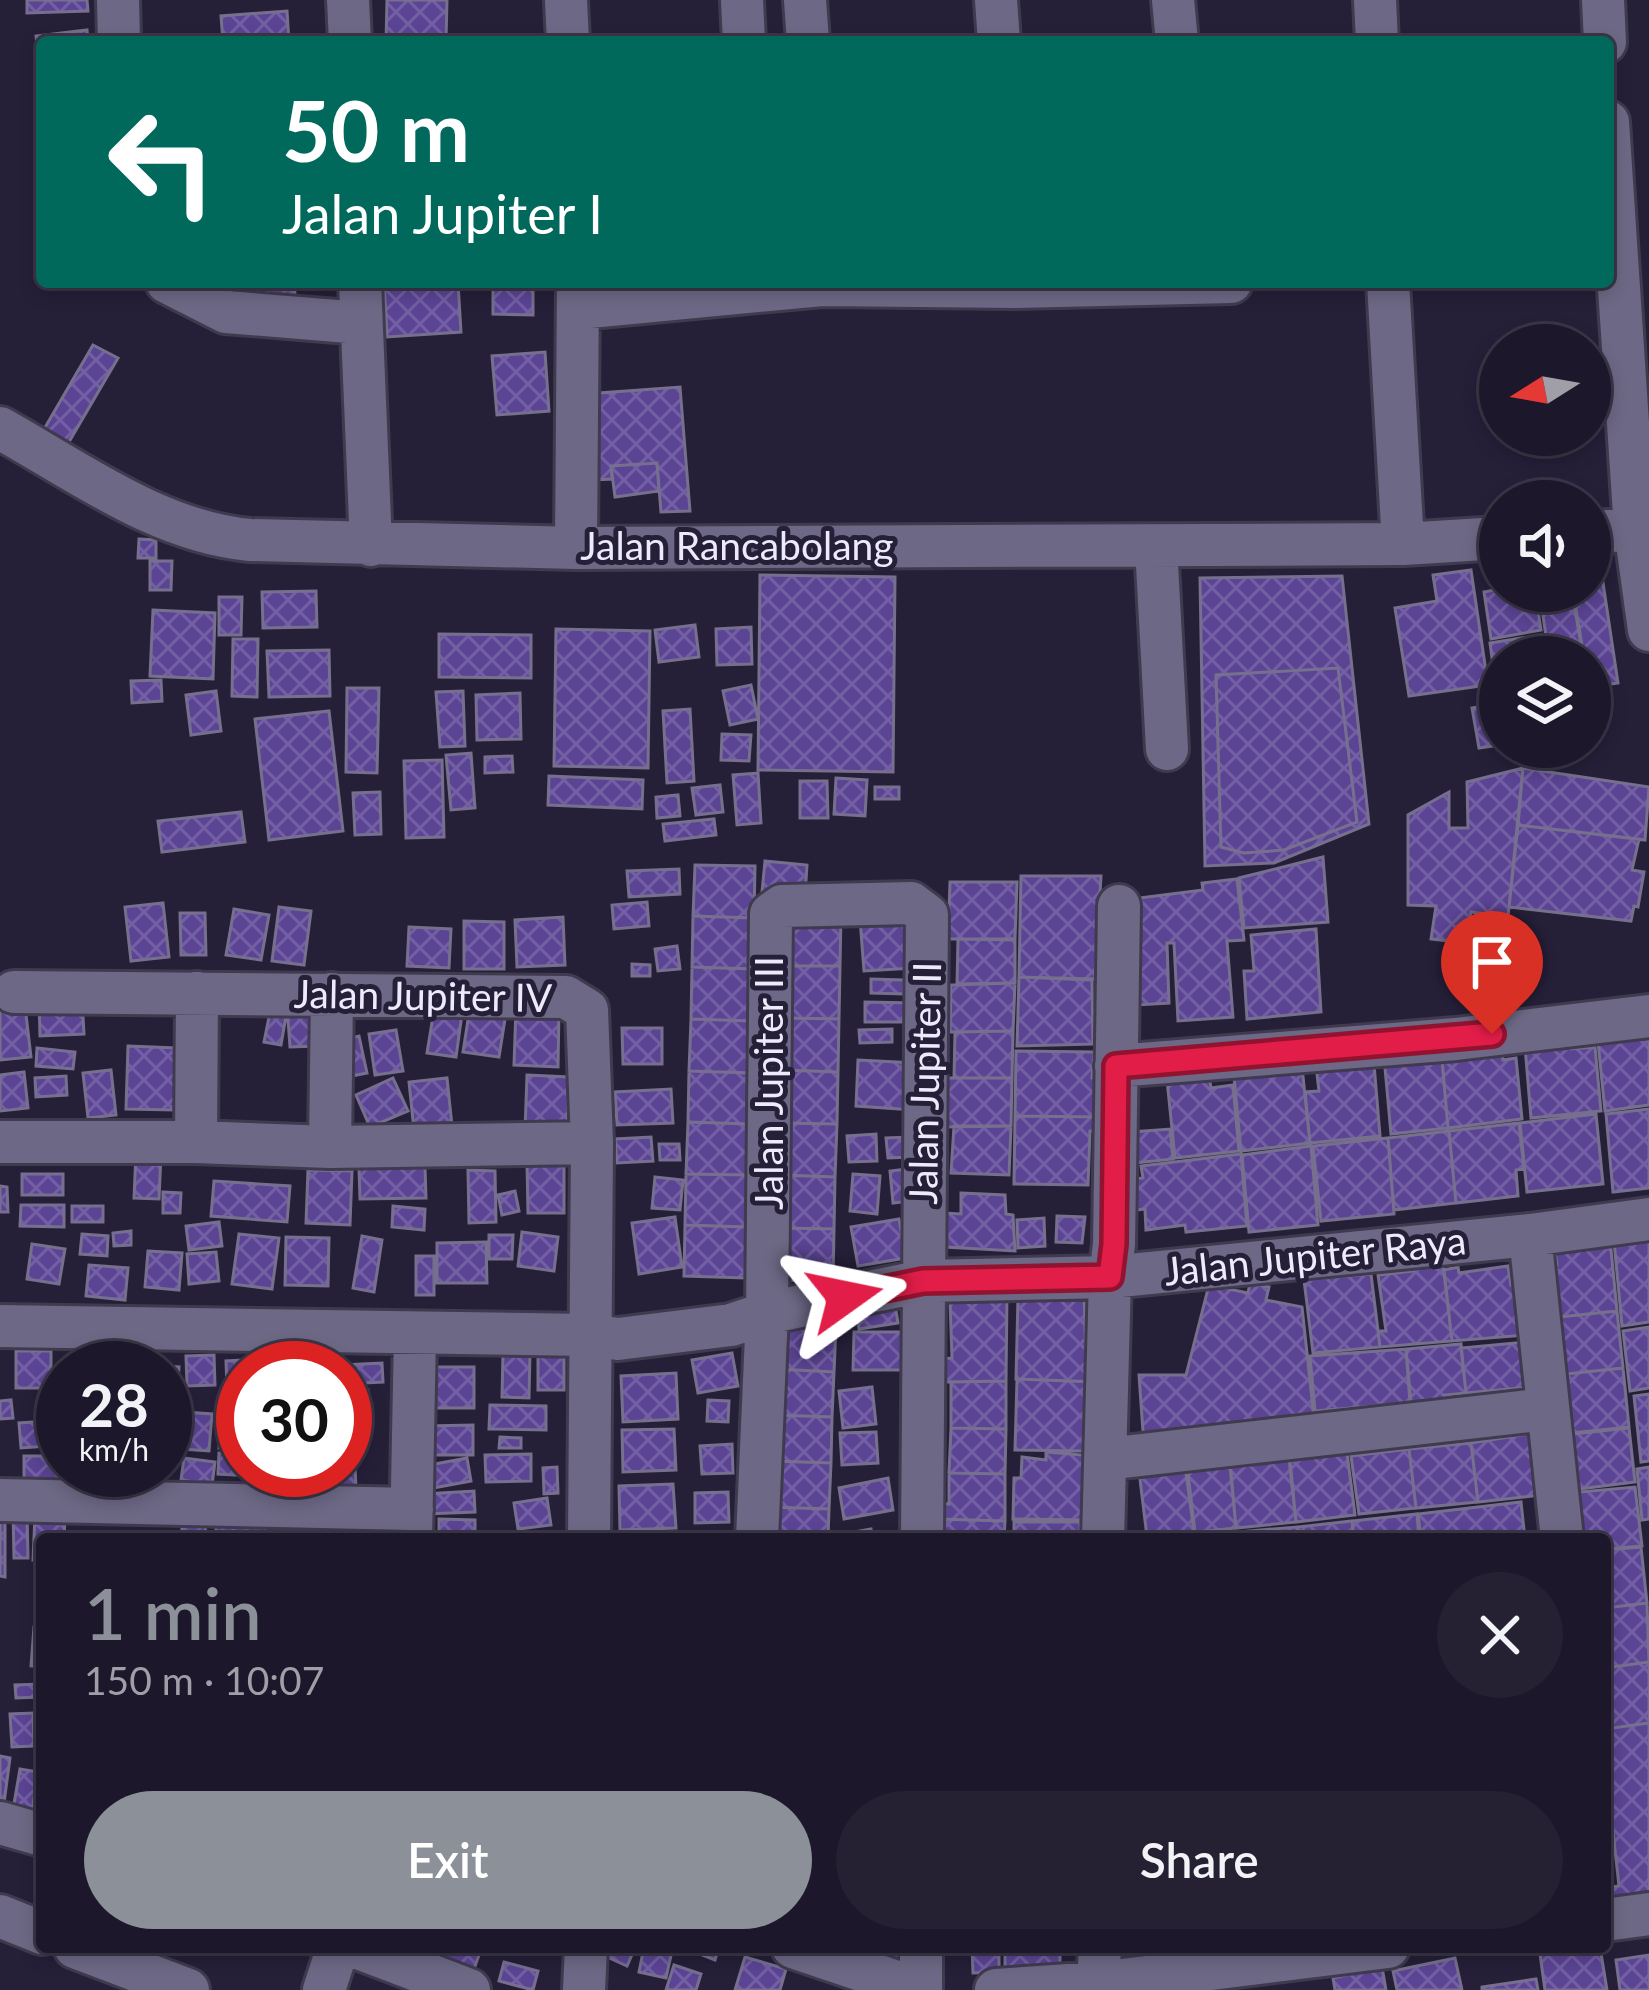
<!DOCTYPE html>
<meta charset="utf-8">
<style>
body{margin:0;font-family:Lato,sans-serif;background:#252032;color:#f1f3f6;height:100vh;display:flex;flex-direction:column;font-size:45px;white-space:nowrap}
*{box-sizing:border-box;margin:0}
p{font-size:39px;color:#a09fa8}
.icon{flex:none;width:66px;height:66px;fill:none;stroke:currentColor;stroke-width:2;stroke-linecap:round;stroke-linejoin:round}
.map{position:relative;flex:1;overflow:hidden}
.side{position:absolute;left:36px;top:1533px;width:1575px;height:420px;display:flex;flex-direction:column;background:#1c172a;border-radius:12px;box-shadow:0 6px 18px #0003,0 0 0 3px #3a3647}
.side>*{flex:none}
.banner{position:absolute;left:36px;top:36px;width:1578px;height:252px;border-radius:12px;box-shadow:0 6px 18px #0003,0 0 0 3px #3a3647;background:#00695c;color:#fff;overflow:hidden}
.needle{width:78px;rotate:259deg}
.fabs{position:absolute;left:1479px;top:324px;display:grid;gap:24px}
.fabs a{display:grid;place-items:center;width:132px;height:132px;border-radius:50%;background:#1c172a;box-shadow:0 6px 18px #0003,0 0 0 3px #3a3647;font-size:60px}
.speed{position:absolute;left:36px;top:1341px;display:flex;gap:24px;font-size:60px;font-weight:700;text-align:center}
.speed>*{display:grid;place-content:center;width:156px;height:156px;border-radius:50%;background:#1c172a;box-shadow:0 6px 18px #0003,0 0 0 3px #3a3647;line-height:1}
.speed small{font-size:30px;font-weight:400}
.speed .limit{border:18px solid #d22;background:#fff;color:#111}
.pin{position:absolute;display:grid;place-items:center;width:102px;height:102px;color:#fff;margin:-123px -51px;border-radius:50% 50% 50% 0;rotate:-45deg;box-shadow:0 0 12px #0007}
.pin .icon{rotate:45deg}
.me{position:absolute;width:132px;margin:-66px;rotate:78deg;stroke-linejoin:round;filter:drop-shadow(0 0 9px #0008)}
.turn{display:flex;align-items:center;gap:42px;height:252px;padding:0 48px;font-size:54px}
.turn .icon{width:156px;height:156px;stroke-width:2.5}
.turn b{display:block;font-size:84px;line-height:102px}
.round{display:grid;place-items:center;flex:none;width:126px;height:126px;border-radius:63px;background:#252032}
.head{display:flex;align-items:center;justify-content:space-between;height:204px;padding:0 48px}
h1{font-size:72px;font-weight:600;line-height:90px;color:#8c9099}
.action{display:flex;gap:24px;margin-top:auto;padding:24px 48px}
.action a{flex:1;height:138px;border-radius:72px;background:#8c9099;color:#fff;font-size:48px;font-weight:600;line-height:138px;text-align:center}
.action a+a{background:#252032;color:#f1f3f6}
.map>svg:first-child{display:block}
</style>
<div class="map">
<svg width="1649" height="1990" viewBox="0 0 1649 1990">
<defs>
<pattern id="building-cross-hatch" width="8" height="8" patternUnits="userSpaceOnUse" patternTransform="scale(3)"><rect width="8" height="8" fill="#5b4494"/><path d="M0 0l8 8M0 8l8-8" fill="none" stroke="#735fa4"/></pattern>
</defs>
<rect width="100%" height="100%" fill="#251f38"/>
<!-- building -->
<path fill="url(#building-cross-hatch)" stroke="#76708e" stroke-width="3" d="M27 0H87L88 11 27 13Z
M387 0H447L446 42H386Z
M287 11 289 42H223L221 16Z
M87 30 88 42H42L41 75 36 36Z
M243 282H294L295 294 244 296Z
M458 282 461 332 387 337 384 283Z
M493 283 533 284V315L493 314Z
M93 345 118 358 66 447 40 436Z
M545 352 549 411 497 415 492 356Z
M680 387 690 511 661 512 657 463 611 466 612 479 593 480 586 394Z
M657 463 659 491 615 497 611 466Z
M139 539 156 540V558H138Z
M150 561H172L171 590H150Z
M1471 570 1488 685 1409 696 1395 608 1437 601 1433 575Z
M760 575 895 577 893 772 758 770Z
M1342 576 1369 824 1274 863 1205 866 1200 578Z
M1602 576 1618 683 1590 687V657H1584L1573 591H1590V577Z
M1500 589 1535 591 1541 630 1491 639 1484 592Z
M316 591 317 627 263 628 262 592Z
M219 597H242L241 635H219Z
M1573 597 1583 657H1549L1541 602Z
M153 610 215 613 213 679 150 676Z
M695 625 699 657 659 662 655 630Z
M751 627 752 664 717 665 716 629Z
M556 629 650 631 648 768 554 766Z
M439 634 531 635V678L439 677Z
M1541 635 1544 657H1500V718L1490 643Z
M233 639H258L257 697 232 696Z
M329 650 330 696 269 697 267 651Z
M1338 668 1357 822 1284 850 1244 853 1221 847 1216 675Z
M161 680 162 701 132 703 131 681Z
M751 685 758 719 730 725 723 691Z
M347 688H379L377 773 346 772Z
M216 691 221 731 191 735 186 695Z
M463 691 465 746 440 747 436 692Z
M520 693 521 739 477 740 476 695Z
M1496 704 1500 745 1479 748 1472 708Z
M690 709 694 781 667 783 663 711Z
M329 711 343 831 269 840 255 719Z
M722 734 751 735 749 761 721 760Z
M471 753 475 808 451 810 446 755Z
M512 756 513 772 485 773V757Z
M442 760 444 837 406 838 404 761Z
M1523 768 1649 787 1645 840 1518 825Z
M1523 768 1508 917 1471 912 1466 943 1431 939 1436 906 1408 905V815L1449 792V828H1468L1467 782Z
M758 773 761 823 737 825 733 775Z
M549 776 643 780 642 809 548 805Z
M836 778 867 780 865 816 834 814Z
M800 781H827L828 818H800Z
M720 785 723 812 696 815 692 788Z
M875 787H899V799H875Z
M380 792 381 834 355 835 353 793Z
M678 795 680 816 657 818 656 797Z
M241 812 245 842 162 852 158 821Z
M714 819 716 835 665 841 663 824Z
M1518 825 1639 839 1632 870 1644 872 1638 907 1634 906 1631 921 1509 907Z
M1323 857 1328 922 1244 928 1239 878Z
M765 861 807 865 805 896 762 892Z
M695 865 755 866 754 918 693 916Z
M679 869 680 894 629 897 627 871Z
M1021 876H1101L1095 979 1019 977Z
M1237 879 1244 940 1227 941 1233 1017 1178 1021 1174 943H1167L1169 1003 1137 1005 1139 898 1203 890 1202 883Z
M950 882H1017L1015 939H948Z
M647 902 649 926 614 929 612 905Z
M163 903 169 957 131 961 125 907Z
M279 907 311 911 304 965 272 961Z
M234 909 269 915 261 960 226 955Z
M180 913H205L206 955H181Z
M786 913 841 914 840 966H785Z
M693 916 754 918 753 969 692 967Z
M911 916 914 968 864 971 860 919Z
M563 917 565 965 517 967 515 920Z
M464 921 504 922V969H464Z
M409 927 451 929 449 968 407 966Z
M1316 929 1321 1012 1247 1019 1244 971H1254L1251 935Z
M958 939 1015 940V983L957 984Z
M677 946 680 969 658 971 655 949Z
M632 964 650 965V976H632Z
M785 966H840L839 1019 784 1018Z
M692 967 753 969 751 1021 691 1019Z
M1019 977 1092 980 1093 1044 1017 1046Z
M871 979 904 980V994L871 993Z
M1015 983 1013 1031 950 1032 951 985Z
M82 998 84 1034 40 1036 39 1000Z
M865 1002 914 1003V1022H865Z
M316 1003 319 1046 290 1047 287 1006Z
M25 1006 31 1057 0 1060V1009Z
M470 1007 506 1013 499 1057 463 1052Z
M516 1008 559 1009 558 1067 514 1065Z
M434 1010 462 1014 456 1057 427 1053Z
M270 1012 286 1016 281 1045 264 1042Z
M784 1018 839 1019 838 1072 783 1070Z
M691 1019 751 1021 750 1073 689 1071Z
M622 1028H662V1064H623Z
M892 1029V1042L860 1043 859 1030Z
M396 1030 403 1071 375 1075 369 1034Z
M1013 1031 1012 1078H954L955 1032Z
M359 1036 367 1073 342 1078 334 1042Z
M1649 1036V1105L1605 1111 1598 1042Z
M1501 1041 1503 1060 1516 1058 1522 1119 1448 1128 1442 1059Z
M1570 1041 1571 1049 1595 1047 1601 1111 1531 1118 1525 1047Z
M128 1046 176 1048 174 1110 126 1109Z
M37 1048 75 1052 73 1069 36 1066Z
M1016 1051 1094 1052 1092 1078 1104 1079 1100 1117 1015 1116Z
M1373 1052 1380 1136 1310 1143 1305 1092 1319 1091 1315 1057Z
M1384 1057 1442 1059 1448 1128 1391 1134Z
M858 1060 915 1063 913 1110 856 1106Z
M1302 1067 1310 1143 1241 1151 1234 1077Z
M111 1070 116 1115 88 1118 83 1073Z
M783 1070 838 1072 837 1124 783 1123Z
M689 1071 750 1073 748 1124 688 1122Z
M24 1072 28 1108 0 1111V1075Z
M527 1075 569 1077 567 1132 525 1130Z
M66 1076 67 1095 36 1097 35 1078Z
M1209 1076 1211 1088 1233 1085 1239 1151 1175 1158 1167 1080Z
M393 1078 408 1111 370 1127 356 1095Z
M447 1078 452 1126 414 1130 409 1082Z
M944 1078H1012L1011 1126 942 1127Z
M671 1089 673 1123 617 1125 615 1092Z
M1649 1109V1188L1613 1192 1606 1114Z
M1596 1114 1603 1184 1527 1192 1520 1123Z
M1015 1116 1100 1117 1098 1131H1090L1088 1185 1014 1184Z
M688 1122 748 1124 747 1175 686 1174Z
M783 1123 837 1124 835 1177 781 1175Z
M1519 1123 1524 1169 1516 1170 1518 1196 1456 1203 1449 1131Z
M954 1126H1011L1009 1175 951 1173Z
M1170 1129 1173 1159 1134 1163 1132 1132Z
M1449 1131 1456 1203 1394 1210 1388 1138Z
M876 1134 877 1161 849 1162 847 1136Z
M651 1137 653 1161 617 1163 615 1139Z
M910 1137 911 1157 888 1158 886 1138Z
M1388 1138 1394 1214 1321 1221 1313 1146Z
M659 1144H679L680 1160H660Z
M1311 1146 1318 1225 1249 1232 1242 1155Z
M136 1153 161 1154 159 1199 134 1198Z
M1241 1154 1247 1226 1186 1232 1185 1225 1146 1230 1145 1209 1136 1210 1134 1179 1143 1178 1141 1166Z
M527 1163H564V1213H528Z
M425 1167 426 1198 360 1199 359 1168Z
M916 1168 919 1200 893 1203 890 1171Z
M308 1170 352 1171 350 1225 306 1223Z
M468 1170 495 1171 496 1222 469 1223Z
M22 1174H63V1195H22Z
M686 1174 747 1175 746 1227 685 1225Z
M853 1174 880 1176 877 1214 850 1211Z
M781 1175 835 1177 834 1229 780 1228Z
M655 1177 683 1180 680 1210 652 1208Z
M214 1181 290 1186 287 1222 211 1216Z
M0 1186 7 1187 8 1212H0Z
M515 1191 519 1211 502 1215 498 1195Z
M163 1192 181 1193 180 1213H163Z
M961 1193 1005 1195 1006 1214 1013 1215 1015 1251 945 1247 946 1213 961 1214Z
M21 1205H64V1227L20 1226Z
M72 1206H103V1222H72Z
M393 1206 425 1209 424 1230 392 1227Z
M1057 1216 1085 1217 1082 1243 1056 1242Z
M675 1217 682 1267 639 1274 632 1223Z
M1044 1218 1045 1246 1018 1248 1017 1220Z
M899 1219 906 1258 858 1266 851 1227Z
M219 1222 222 1246 189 1250 186 1226Z
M685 1225 746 1227 745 1278 684 1276Z
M780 1228 834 1229 833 1282 779 1280Z
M131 1231V1245L114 1246 113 1233Z
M522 1232 558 1237 554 1271 518 1266Z
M82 1234 108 1236 107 1256 80 1254Z
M239 1234 279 1238 272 1289 232 1284Z
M489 1235H513L512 1259H489Z
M362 1236 382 1240 374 1292 353 1288Z
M286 1237 329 1238 328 1286 285 1285Z
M1649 1237V1322L1622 1326 1614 1241Z
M1610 1239 1617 1311 1559 1317 1550 1266 1557 1265 1554 1246Z
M486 1242 487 1283H437V1243Z
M32 1244 65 1249 59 1284 27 1279Z
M148 1251 182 1253 179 1290 145 1287Z
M216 1252 219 1281 189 1284 187 1254Z
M416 1256H434V1295H416Z
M1442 1256 1452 1341 1380 1347 1378 1331H1386L1378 1275 1414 1271 1413 1260Z
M89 1265 128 1268 125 1300 86 1296Z
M1508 1266 1511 1285 1520 1284 1526 1335 1452 1341 1444 1270 1458 1267 1459 1273Z
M1371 1274 1380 1347 1313 1353 1304 1280Z
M1250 1283 1269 1287 1266 1300 1302 1307 1315 1427 1144 1446 1139 1375H1186L1209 1285 1248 1293Z
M1084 1291 1086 1362 1093 1363V1382L1016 1379 1018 1297Z
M1007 1294 1006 1381 942 1382 941 1359 952 1358 950 1301Z
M895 1305 898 1323 859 1329 856 1311Z
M1617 1311 1623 1368 1566 1374 1559 1317Z
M778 1323 836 1326 834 1372 776 1369Z
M1649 1327V1388L1630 1391 1623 1331Z
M854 1332H904V1370H853Z
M311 1342 312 1368H272L271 1343Z
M1526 1342 1531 1387 1466 1393 1461 1348Z
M1461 1344 1466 1393 1445 1395 1448 1409 1412 1413 1406 1349Z
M1406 1349 1410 1403 1315 1411 1310 1356Z
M16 1351H51V1388H16Z
M503 1353H530L529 1398 502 1397Z
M538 1353H564V1390H538Z
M732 1353 738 1386 698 1393 692 1360Z
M214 1355 215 1385 187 1386 186 1356Z
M105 1356 134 1358 133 1368H104Z
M260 1359 261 1368H243V1388L227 1389 226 1361Z
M382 1363 383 1382 345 1384V1368L340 1365Z
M150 1365 179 1367 176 1413H165V1368Z
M430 1367H474V1408H430Z
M1623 1368 1629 1427 1562 1434 1569 1412 1566 1374Z
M776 1369 834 1372 832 1417 774 1415Z
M676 1373 678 1419 623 1422 621 1376Z
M1017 1379 1097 1382 1086 1402 1084 1451 1015 1450Z
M1006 1381V1429L951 1428V1382Z
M872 1387 876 1424 843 1428 839 1391Z
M368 1390 370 1417 345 1419V1392Z
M1649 1394V1461L1641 1462 1634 1396Z
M230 1399 243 1400V1414L228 1413Z
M11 1400 13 1418 0 1419V1401Z
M708 1400 729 1401 728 1422 707 1421Z
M490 1405 546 1406V1430L489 1429Z
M185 1412 212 1414 209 1451 182 1449Z
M774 1415 832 1417 831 1463 773 1461Z
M63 1420V1445L21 1448 19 1423Z
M473 1425V1455H427L426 1426Z
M951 1428 1006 1429 1005 1474 949 1473Z
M1629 1428 1635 1482 1579 1489 1575 1454 1565 1455 1563 1435Z
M220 1429 243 1430V1449L219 1448Z
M674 1429 676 1470 623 1472 622 1430Z
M876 1432 878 1463 842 1465 840 1433Z
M1533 1433 1541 1495 1478 1502 1471 1443Z
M500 1437 521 1438V1448H499Z
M1471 1443 1478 1502 1416 1508 1409 1449Z
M732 1444 733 1473 702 1474 700 1446Z
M1409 1449 1416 1508 1359 1514 1351 1456Z
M1046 1452 1094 1456 1086 1520 1013 1519 1014 1478H1021L1022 1457 1046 1460Z
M219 1453 243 1455V1470H250V1476L218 1474Z
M1347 1453 1355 1515 1296 1522 1290 1460Z
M531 1454V1481L486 1482 485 1455Z
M24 1456H57V1482H24Z
M184 1458 215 1462 212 1485 181 1480Z
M467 1458 471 1481 428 1489 424 1466Z
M1289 1459 1296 1522 1236 1528 1230 1466Z
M773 1461 831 1463 829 1509 771 1507Z
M1230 1461 1236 1528 1195 1532 1187 1465Z
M1185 1465 1194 1532 1147 1537 1139 1471Z
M355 1466 356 1488 325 1490 323 1470Z
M557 1467 558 1493 544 1494 543 1468Z
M1649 1467V1519L1642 1520 1637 1469Z
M76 1470H106L104 1487 75 1484Z
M133 1470H158L160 1483 136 1487Z
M949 1473 1005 1474V1521L938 1519 939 1503 949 1504Z
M888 1478 893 1510 844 1519 839 1488Z
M673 1484 676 1528 620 1530 619 1486Z
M1635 1487 1642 1546 1605 1549V1539H1574L1573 1528 1582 1527 1579 1492Z
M474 1491 475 1512 426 1514 424 1494Z
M728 1492 729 1522 695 1523V1493Z
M547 1498 551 1525 518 1529 514 1503Z
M1521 1502 1525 1539H1421L1418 1514Z
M771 1507 829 1509 828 1539H770Z
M0 1510H5V1577L0 1576Z
M13 1511H27L28 1558H14Z
M1417 1514 1419 1539H1354L1352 1521Z
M35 1515 65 1517 64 1539H42V1560H33Z
M318 1518 319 1539H284L283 1519Z
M354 1519 407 1524 406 1539H353Z
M439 1519 475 1520V1539H439Z
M938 1519 1005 1521 1004 1539H938Z
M1352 1521 1354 1539H1300L1298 1527Z
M1014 1522H1080V1539H1014Z
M182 1523H205L206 1539H182Z
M265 1524 266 1539H216V1526Z
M1297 1527 1298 1539H1238L1237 1532Z
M871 1529 873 1539H833L832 1536Z
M1236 1533 1237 1539 1196 1537Z
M1641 1547 1647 1603 1605 1608V1550Z
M36 1590 42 1591V1618H35Z
M1647 1603 1649 1662 1605 1668V1608Z
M34 1627H42V1667L31 1666Z
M1649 1662V1723L1605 1729V1668Z
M42 1684V1697L16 1698 15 1685Z
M33 1713 34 1746 12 1747 10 1714Z
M1649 1723V1903L1614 1907 1611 1887 1619 1886 1610 1804 1605 1805V1729Z
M0 1756 10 1758 2 1818 0 1817Z
M20 1769 38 1772 30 1824 11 1821Z
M441 1947H482L471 1977 436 1964Z
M595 1947H633L635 1948 627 1966 594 1951Z
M644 1947 672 1951 666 1978 639 1972Z
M682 1947H719L715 1960Z
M856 1947H899V1957L855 1954Z
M972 1947H999V1972L973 1973Z
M1005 1947H1060V1968L1005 1972Z
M1600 1947 1607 1990H1545L1540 1954Z
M1649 1955V1990H1620L1616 1960Z
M745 1957 786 1969 780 1990H735Z
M1455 1958 1462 1990H1397L1393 1971Z
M504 1962 538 1971 533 1990 499 1981Z
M674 1965 701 1974 696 1990H666Z
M1382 1967 1386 1990H1335L1333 1978Z
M1536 1979 1538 1990H1482V1987Z"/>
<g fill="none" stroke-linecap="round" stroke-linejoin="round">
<!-- minor casing -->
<g stroke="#403a4f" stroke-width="48">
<path id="minor" d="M118 0 119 42
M348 0 350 42
M566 0 568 42
M742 0 744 42
M805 0 808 42
M996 0 999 42
M1173 0 1177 42
M1375 0 1377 42
M1603 0 1605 42
M1608 122 1635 529 1649 630
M167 282 226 312 361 323
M360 282 371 545
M1388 282 1403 544
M579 308 822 285 1015 287 1231 282
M0 428C79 472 159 532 250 540L576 548 1403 544 1500 538
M1590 532 1649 529
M1156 546 1167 749
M576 548 578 283
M14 992 566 997 587 1010 592 1143 589 1539
M1116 1066 1456 1039 1649 1016
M0 1142H196L330 1147 592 1143
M196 1142 197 993
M330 1147 332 994
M1530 1235 1562 1539
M0 1326 589 1335 618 1339 731 1325 767 1313 923 1281 1110 1277 1530 1235 1649 1219
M1106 1459 1547 1409
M0 1500 412 1509
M411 1539 415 1335
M757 1539 767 1313 771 914 782 906 911 903 927 915 922 1539
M1103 1539 1110 1277 1114 1244 1119 906
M0 1823 42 1835
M0 1916 42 1933
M1605 1920 1649 1914
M75 1947 188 1990
M356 1947 469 1990
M793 1947 920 1990
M921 1947V1990
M1098 1983 1100 1947
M324 1990 338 1947
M584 1990 586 1947
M996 1990 1098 1983 1388 1947"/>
</g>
<!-- minor -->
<use href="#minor" stroke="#6d6885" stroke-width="42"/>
</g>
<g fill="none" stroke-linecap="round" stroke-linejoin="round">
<!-- route casing -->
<g stroke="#92132f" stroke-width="30">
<path id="route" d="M845 1297 923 1281 1110 1277 1114 1244 1116 1066 1492 1034"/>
</g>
<!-- route -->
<use href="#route" stroke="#e11d48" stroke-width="21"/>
</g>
<g text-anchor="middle" stroke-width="10" stroke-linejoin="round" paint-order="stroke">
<!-- street labels -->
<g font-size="39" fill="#edeafb" stroke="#251f38">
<text x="737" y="560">Jalan Rancabolang</text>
<text transform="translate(423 996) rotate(1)" y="14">Jalan Jupiter IV</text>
<text transform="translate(769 1083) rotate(-90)" y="14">Jalan Jupiter III</text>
<text transform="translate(925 1083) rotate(-89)" y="14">Jalan Jupiter II</text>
<text transform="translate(1315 1256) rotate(-6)" y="14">Jalan Jupiter Raya</text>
</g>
</g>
</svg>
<div class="fabs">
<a><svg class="needle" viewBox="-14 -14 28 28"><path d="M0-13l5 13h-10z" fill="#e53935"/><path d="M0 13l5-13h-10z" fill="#a09fa8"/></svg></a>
<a><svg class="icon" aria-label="sound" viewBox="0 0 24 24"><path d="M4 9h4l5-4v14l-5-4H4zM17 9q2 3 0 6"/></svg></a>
<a><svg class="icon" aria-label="layers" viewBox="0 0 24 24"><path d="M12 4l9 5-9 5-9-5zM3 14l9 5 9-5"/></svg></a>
</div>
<div class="speed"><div>28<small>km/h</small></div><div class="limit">30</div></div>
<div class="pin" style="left:1492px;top:1034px;background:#d93025"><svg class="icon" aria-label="arrive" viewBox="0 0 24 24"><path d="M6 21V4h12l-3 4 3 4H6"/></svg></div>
<svg class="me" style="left:845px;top:1297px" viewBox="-20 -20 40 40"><path d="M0-17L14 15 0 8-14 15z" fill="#e11d48" stroke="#fff" stroke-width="4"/></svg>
<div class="banner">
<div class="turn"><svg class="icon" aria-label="left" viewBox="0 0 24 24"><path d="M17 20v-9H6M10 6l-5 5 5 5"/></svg><div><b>50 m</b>Jalan Jupiter I</div></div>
</div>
<section class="side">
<div class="head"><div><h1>1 min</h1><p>150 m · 10:07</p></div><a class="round"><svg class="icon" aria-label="close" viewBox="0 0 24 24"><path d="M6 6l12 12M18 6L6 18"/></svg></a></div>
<div class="action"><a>Exit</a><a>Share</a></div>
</section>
</div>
